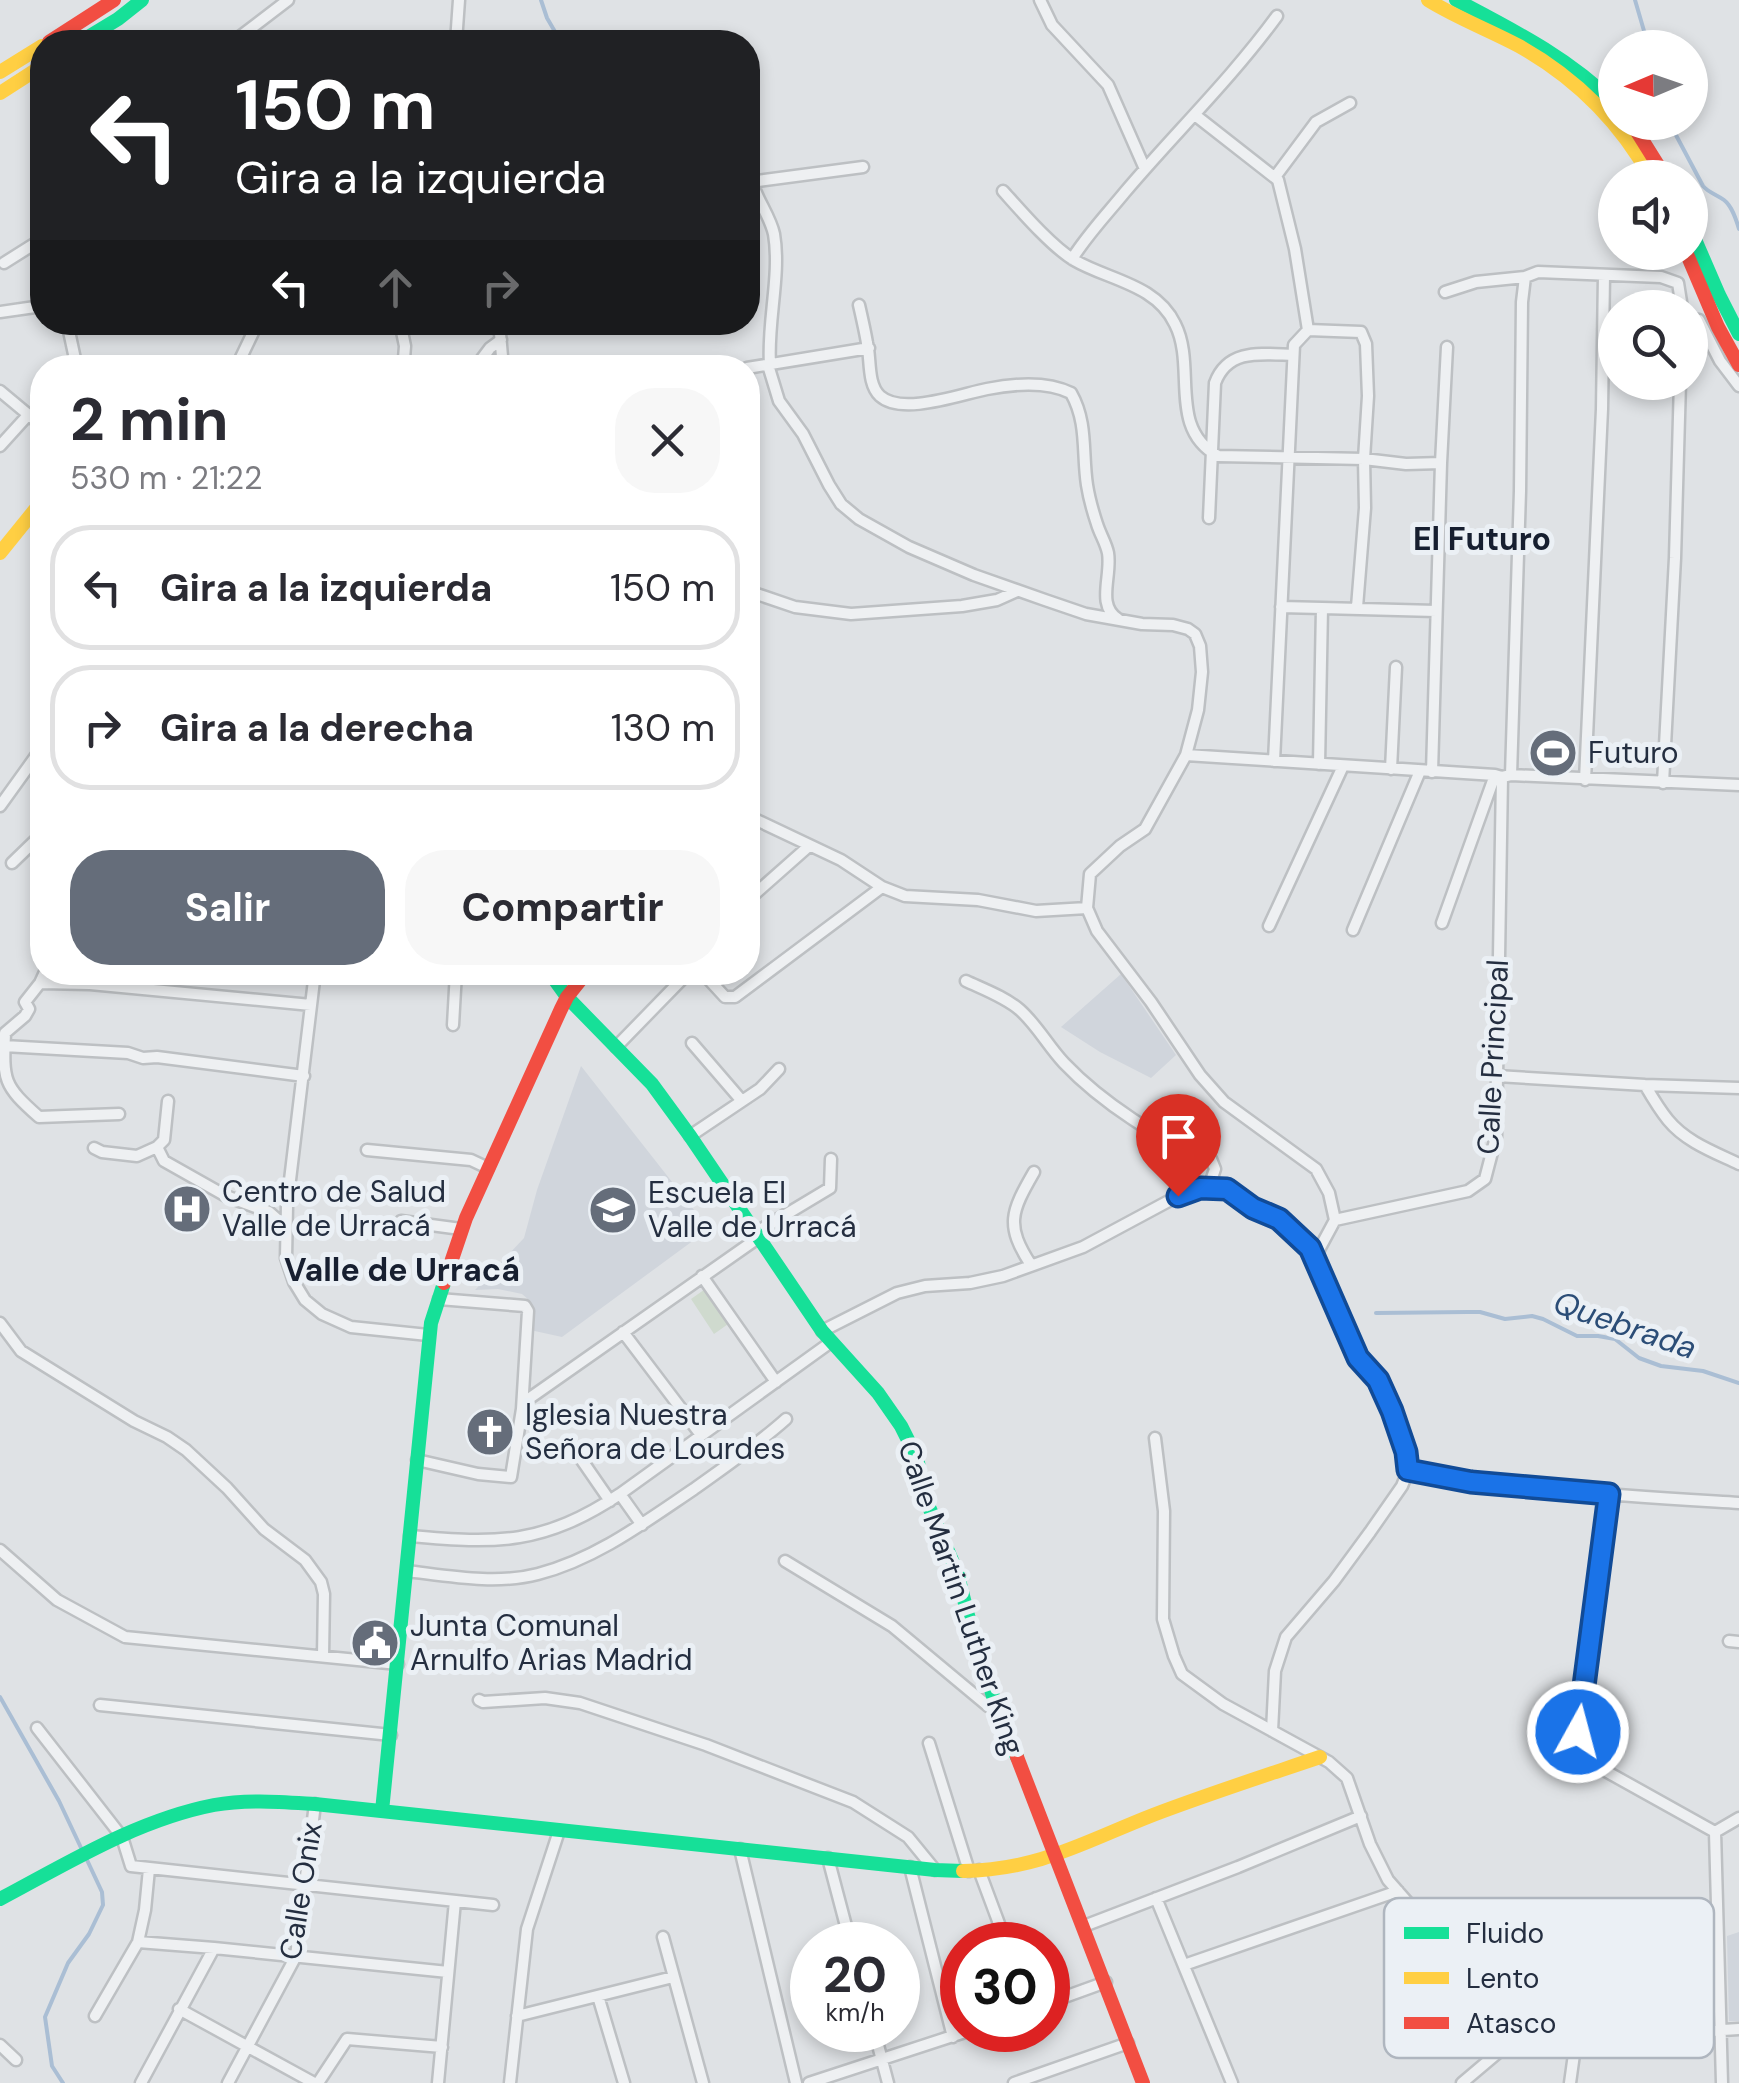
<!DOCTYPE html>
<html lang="es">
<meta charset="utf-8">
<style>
body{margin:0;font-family:"DM Sans",sans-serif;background:#f7f7f7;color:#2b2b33;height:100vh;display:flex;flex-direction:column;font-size:38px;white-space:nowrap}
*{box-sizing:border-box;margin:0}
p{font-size:32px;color:#7c7c81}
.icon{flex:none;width:55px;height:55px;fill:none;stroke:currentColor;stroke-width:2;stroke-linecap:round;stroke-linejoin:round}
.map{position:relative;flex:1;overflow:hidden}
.details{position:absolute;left:30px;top:355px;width:730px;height:630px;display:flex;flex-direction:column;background:#fff;border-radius:40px;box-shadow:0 5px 15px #0003}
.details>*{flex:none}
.banner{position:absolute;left:30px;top:30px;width:730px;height:305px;border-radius:40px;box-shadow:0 5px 15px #0003;background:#202124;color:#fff;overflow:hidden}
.needle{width:65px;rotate:268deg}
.buttons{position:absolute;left:1598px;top:30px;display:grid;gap:20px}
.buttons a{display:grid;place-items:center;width:110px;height:110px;border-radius:50%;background:#fff;box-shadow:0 5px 15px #0003;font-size:50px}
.speed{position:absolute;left:790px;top:1922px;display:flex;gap:20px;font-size:50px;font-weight:700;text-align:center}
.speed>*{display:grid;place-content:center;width:130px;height:130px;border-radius:50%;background:#fff;box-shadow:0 5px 15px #0003;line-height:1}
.speed small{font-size:25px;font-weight:400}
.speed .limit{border:15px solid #d22;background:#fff;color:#111}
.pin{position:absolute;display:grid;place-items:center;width:85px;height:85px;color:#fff;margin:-102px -42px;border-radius:50% 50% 50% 0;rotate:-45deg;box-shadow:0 0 10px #0007}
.pin .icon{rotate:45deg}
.me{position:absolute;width:110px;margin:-55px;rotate:7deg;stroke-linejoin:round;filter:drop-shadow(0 0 8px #0008)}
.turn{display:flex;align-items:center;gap:35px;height:210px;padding:0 40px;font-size:45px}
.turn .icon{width:130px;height:130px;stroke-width:2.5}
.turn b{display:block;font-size:70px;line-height:85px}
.lanes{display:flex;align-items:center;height:95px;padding:0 40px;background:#0003;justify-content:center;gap:50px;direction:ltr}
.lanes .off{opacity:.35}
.round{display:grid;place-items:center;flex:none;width:105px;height:105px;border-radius:40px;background:#f7f7f7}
.headline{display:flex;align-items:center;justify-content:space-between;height:170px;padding:0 40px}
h1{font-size:60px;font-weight:700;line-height:75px}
.action{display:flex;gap:20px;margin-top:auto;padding:20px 40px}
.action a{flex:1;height:115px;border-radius:40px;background:#656d7a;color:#fff;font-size:40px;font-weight:700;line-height:115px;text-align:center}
.action a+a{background:#f7f7f7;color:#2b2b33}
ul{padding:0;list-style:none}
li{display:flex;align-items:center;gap:30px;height:125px;margin:0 20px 15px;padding:0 20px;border:5px solid #e1e1e2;border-radius:40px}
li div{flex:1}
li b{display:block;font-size:38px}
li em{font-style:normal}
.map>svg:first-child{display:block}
</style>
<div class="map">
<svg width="1739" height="2083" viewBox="0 0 1739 2083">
<rect width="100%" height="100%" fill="#dfe2e5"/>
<!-- built -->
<path fill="#d0d5dc" d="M1121 974 1176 1055 1151 1078 1100 1052 1061 1027Z
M581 1066 709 1229 562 1337 530 1330 532 1310 529 1300 522 1294 498 1289 475 1290 524 1238 537 1190Z
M1739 1932V2021H1729L1727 1936Z"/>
<!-- green -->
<path fill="#cfdace" d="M1537 740 1572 741 1570 768 1534 765Z
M708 1287 731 1322 714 1334 691 1299Z"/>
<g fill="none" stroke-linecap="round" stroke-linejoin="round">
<!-- stream -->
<path stroke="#aabed4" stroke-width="4" d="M541 0 547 18 561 42
M1635 0 1649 48
M1669 122 1703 186C1709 193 1716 194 1724 200 1732 206 1736 219 1739 229
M1376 1313 1467 1312H1480L1505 1319 1532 1316 1543 1319 1577 1336H1598L1615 1339 1639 1358 1661 1366 1703 1371 1739 1383
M0 1697 59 1801 83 1852
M63 2083 52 2066 45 2017 68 1963 89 1934 103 1905 102 1892 87 1860"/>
<!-- street casing -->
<g stroke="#bdc0c3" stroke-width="15">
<path id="street" d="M1040 0 1052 25 1108 85 1145 169
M233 42 288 0
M456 42 459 0
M1195 115 1278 180 1295 249 1308 330
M1275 177 1316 122 1350 103
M750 182 863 167
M752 182C757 200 770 216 774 234 781 275 767 322 770 364
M1003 191C1021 211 1051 246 1074 260 1108 280 1156 284 1175 324 1197 367 1167 428 1218 456L1364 459 1406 464 1441 463
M1072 259C1087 235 1107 214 1125 192 1175 133 1231 79 1277 16
M4 263 42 239
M1445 292 1476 282 1525 277 1538 272 1661 277 1678 283 1682 308
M859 305C862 318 865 331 867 343 871 359 867 384 880 396 902 416 961 394 987 389 1012 384 1047 381 1071 393 1088 423 1082 453 1087 485 1089 498 1093 512 1097 524 1100 534 1106 543 1108 553 1112 576 1096 605 1118 619
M0 312 42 306
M1690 319 1699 320 1720 361 1739 386
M67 322 77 368
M400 322 405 346 404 359 426 368
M499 322 503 368
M768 365 779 401 803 434 829 485 841 504 859 519 909 547 974 575 1045 600 1086 614 1142 624 1173 625 1188 629 1195 634 1200 646 1202 672 1198 710 1186 755 1145 829 1120 846 1090 874 1087 908 1097 931 1151 1002 1200 1075 1224 1102 1316 1169 1329 1193 1335 1220 1314 1259
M236 368 258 322
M475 368 490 348 501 340
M747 368 869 348
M0 391 42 426
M0 446 29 414
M1209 518 1215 383C1228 348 1262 354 1293 355
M748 591 795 607 851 614 962 606 997 600 1017 591
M1281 607 1322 608 1319 764
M1322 608 1436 611
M1186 755 1495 775 1502 777 1511 775 1739 785
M1274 761 1294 345 1308 330 1361 332 1366 344 1368 396 1364 459 1365 508 1357 607
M1391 769 1396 667
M1432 772 1441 463 1447 347
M1511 775 1520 491 1522 302 1525 277
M1585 780 1602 409 1604 275
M1663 783 1675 558 1680 382
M0 806 36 756
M748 816 841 860 882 887 905 896 978 900 1036 911 1087 908
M12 863 42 834
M748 900 809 846
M1442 923 1495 775
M1269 926 1343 766
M1353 930 1420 771
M45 972 40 983 25 1002 29 1009 25 1016 5 1033C3 1081 3 1085 39 1117L119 1114
M315 972 287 1205 286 1258 294 1282 305 1300 322 1314 351 1327 428 1335
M702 972 725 997H735L882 887
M966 981C983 989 1005 997 1020 1010 1037 1025 1048 1046 1064 1063 1099 1100 1163 1144 1211 1159L1215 1169 1209 1187
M40 983 90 984 311 1005
M453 1025 456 972
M692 1043 742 1101
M4 1046 128 1053 143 1058 157 1057 304 1076
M616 1047 689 972
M1497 1076 1645 1085 1739 1088
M1645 1085C1652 1097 1659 1109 1668 1120 1686 1142 1714 1152 1739 1164
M168 1101 164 1140 157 1147 164 1161 226 1196 269 1212 286 1227
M690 1136 760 1089 779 1069
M94 1148 102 1152 137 1156 157 1147
M367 1150 471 1160 488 1168
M1335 1220 1468 1191 1485 1179 1496 1137 1502 777
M401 1221 461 1229
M755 1233 830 1188 831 1159
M1031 1265C1005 1225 1011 1212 1034 1172
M702 1276 776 1382
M0 1323 21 1351 134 1421 167 1437 186 1450 227 1488 264 1529 305 1560 321 1582 324 1594 323 1656
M822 1331 897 1293 925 1286 970 1283 1003 1276 1083 1247 1178 1196 1200 1187 1227 1189 1253 1207 1279 1219 1310 1249 1358 1358 1378 1380 1393 1411 1406 1452 1408 1471 1402 1486 1370 1532 1334 1581 1286 1637 1275 1671 1272 1731
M623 1332 701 1435
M523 1406 527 1400 758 1238
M1155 1438 1164 1511 1163 1619 1174 1656 1182 1674 1223 1704 1329 1762 1347 1778 1370 1844 1388 1880 1439 1938 1537 2037 1564 2040 1739 2029
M572 1446 610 1501
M417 1460 478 1474 511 1477 522 1409 528 1311 525 1306 439 1299
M1408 1471C1517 1490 1628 1496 1739 1503
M620 1494 642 1525
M1609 1494 1578 1733 1582 1750 1593 1764 1715 1832
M410 1536C498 1544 543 1545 620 1494L831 1342
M0 1550 57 1600 125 1637 398 1664
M785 1561 892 1626 988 1706 997 1708
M407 1571C449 1576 496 1585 538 1574 596 1559 645 1522 694 1489 726 1466 757 1445 786 1419
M1729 1641 1739 1642
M479 1700 483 1702 545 1698 580 1703 706 1745 853 1802 908 1837 935 1870
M100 1705 391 1735
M37 1728 122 1837 131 1866 493 1905
M929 1743 969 1871
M1715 1832 1722 2083
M1715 1832 1739 1818
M740 1849 796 2083
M828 1858 851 1945
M910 1867 953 2037
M979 1870 1007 1945
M1156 1898 1232 2083
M1084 1926 1238 1867 1361 1816
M663 1937 703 2083
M138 1942 214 1948 448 1972
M1184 1965 1398 1891
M598 1996 624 2083
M1048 2003 1106 1982
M179 2009 314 2083
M95 2016 138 1942 145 1910 149 1869
M517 2016 673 1977
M874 2030 888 2083
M0 2045 16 2060
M141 2083 214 1948
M228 2083 296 1956 315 1804
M318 2083 347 2039 442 2047
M438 2083 455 1901
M510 2083 527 1929 559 1831
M809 2083 971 2030
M1014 2083 1128 2043
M1462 2083 1527 2028
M1570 2083 1576 2040"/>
</g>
<!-- street -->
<use href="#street" stroke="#eef0f2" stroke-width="10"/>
<!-- fast -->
<path stroke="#16e098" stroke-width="14" d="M1456 0C1513 30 1569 58 1615 104
M80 42 118 19 142 0
M1690 228 1719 295 1739 334
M549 972 567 997 652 1084 690 1136 822 1331 878 1393 901 1426 917 1458 926 1500 957 1572 974 1639 997 1708 1017 1757
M382 1811 431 1323 444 1283
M0 1899C68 1863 137 1820 214 1805 247 1799 282 1802 315 1804L935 1870 963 1871"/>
<!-- slow -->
<path stroke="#ffcf43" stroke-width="14" d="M1428 0C1457 18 1489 30 1519 46 1576 78 1620 122 1651 178
M0 72 42 46
M0 93 42 66
M0 553 42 501
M963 1871C1039 1870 1086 1841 1153 1815 1208 1794 1264 1776 1320 1757"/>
<!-- jam -->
<path stroke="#f24e42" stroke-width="14" d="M49 42 114 0
M1631 122 1666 178
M1686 252 1718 327 1739 365
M444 1283 466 1218 561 1009 567 997 587 972
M1017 1757 1143 2083"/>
</g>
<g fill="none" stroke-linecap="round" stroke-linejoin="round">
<!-- route casing -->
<g stroke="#114b97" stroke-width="25">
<path id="route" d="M1178 1196 1200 1188 1227 1189 1253 1208 1279 1219 1310 1248 1358 1358 1378 1380 1392 1411 1406 1452 1408 1470 1471 1482 1609 1494 1578 1732"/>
</g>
<!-- route -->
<use href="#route" stroke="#1a73e8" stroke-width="18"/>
</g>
<!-- icons -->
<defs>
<g id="stadium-disc" transform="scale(2.5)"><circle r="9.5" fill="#656d7a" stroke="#ebf0f5"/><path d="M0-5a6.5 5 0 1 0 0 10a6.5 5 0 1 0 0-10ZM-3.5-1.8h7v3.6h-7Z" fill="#fff"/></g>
<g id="hospital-disc" transform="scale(2.5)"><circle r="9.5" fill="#656d7a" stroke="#ebf0f5"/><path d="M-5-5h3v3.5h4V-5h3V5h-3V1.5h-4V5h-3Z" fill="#fff"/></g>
<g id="school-disc" transform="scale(2.5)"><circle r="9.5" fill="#656d7a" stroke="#ebf0f5"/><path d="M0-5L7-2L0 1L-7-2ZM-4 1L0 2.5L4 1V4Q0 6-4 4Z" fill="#fff"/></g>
<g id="church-disc" transform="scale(2.5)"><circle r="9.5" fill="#656d7a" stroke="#ebf0f5"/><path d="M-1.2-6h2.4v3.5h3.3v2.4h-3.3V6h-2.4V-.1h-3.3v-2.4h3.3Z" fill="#fff"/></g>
<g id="civic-disc" transform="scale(2.5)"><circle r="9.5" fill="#656d7a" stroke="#ebf0f5"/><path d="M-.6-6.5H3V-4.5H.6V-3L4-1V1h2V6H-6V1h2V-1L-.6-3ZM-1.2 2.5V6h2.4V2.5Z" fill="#fff"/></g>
</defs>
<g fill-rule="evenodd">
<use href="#stadium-disc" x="1553" y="753"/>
<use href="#hospital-disc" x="187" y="1209"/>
<use href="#school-disc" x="613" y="1210"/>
<use href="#church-disc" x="490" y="1432"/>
<use href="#civic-disc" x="375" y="1643"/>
</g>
<g text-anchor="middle" stroke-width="10" stroke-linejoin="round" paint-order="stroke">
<!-- poi labels -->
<g font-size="30" fill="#242e40" stroke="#ebf0f5" text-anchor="start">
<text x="1588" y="763">Futuro</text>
<text x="222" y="1202">Centro de Salud<tspan x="222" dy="34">Valle de Urracá</tspan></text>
<text x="648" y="1203">Escuela El<tspan x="648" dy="34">Valle de Urracá</tspan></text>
<text x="525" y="1425">Iglesia Nuestra<tspan x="525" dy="34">Señora de Lourdes</tspan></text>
<text x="410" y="1636">Junta Comunal<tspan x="410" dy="34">Arnulfo Arias Madrid</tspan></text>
</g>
<!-- street labels -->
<g font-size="30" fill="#242e40" stroke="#ebf0f5">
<text transform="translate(1493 1057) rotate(-87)" y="10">Calle Principal</text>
<text transform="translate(961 1598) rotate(71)" y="10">Calle Martin Luther King</text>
<text transform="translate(301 1891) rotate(-81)" y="10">Calle Onix</text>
</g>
<!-- neighbourhood labels -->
<g font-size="32" font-weight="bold" fill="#171f30" stroke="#ebf0f5">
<text x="1482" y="550">El Futuro</text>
<text x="402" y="1281">Valle de Urracá</text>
</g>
<!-- water labels -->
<g font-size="32" font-style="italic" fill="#2b4d77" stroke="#ebf0f5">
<text transform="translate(1625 1325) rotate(19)" y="11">Quebrada</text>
</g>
</g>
<!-- legend -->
<rect x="1384" y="1898" width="330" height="160" rx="15" fill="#ebf0f5" stroke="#afb6bf" stroke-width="2.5"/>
<rect x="1404" y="1927" width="45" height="12" fill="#16e098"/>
<rect x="1404" y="1972" width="45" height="12" fill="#ffcf43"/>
<rect x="1404" y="2017" width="45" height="12" fill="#f24e42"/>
<g font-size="28" fill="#242e40">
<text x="1466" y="1943">Fluido</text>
<text x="1466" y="1988">Lento</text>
<text x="1466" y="2033">Atasco</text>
</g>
</svg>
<div class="buttons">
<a><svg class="needle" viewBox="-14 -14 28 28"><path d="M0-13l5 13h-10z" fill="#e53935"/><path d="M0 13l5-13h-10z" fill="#7c7c81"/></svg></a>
<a><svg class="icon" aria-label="sound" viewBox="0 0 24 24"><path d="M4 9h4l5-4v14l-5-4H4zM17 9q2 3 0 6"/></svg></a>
<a><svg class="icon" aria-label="search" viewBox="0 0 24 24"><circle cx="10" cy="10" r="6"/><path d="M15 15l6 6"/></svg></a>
</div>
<div class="speed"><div>20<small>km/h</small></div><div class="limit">30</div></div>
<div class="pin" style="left:1178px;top:1196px;background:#d93025"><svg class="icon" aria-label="arrive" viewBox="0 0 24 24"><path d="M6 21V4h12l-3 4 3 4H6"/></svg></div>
<svg class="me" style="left:1578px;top:1732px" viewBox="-20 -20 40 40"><circle r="17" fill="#1a73e8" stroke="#fff" stroke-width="3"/><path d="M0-11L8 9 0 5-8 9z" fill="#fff"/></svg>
<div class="banner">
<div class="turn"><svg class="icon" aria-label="left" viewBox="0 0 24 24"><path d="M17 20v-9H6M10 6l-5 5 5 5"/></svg><div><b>150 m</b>Gira a la izquierda</div></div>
<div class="lanes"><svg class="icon" aria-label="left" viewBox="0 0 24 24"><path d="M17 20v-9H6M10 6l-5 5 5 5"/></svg><svg class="icon off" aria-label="ahead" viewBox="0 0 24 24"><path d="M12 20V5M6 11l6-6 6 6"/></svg><svg class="icon off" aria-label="right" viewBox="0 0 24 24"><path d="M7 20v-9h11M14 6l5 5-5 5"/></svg></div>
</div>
<section class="details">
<div class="headline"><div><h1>2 min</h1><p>530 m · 21:22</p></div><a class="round"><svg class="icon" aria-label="close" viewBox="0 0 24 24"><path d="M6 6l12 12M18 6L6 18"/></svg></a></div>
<ul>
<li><svg class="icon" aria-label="left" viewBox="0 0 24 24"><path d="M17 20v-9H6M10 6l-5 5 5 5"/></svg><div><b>Gira a la izquierda</b></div><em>150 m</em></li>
<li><svg class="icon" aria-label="right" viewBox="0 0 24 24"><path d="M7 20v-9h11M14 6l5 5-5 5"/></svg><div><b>Gira a la derecha</b></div><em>130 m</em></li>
</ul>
<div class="action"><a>Salir</a><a>Compartir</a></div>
</section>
</div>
